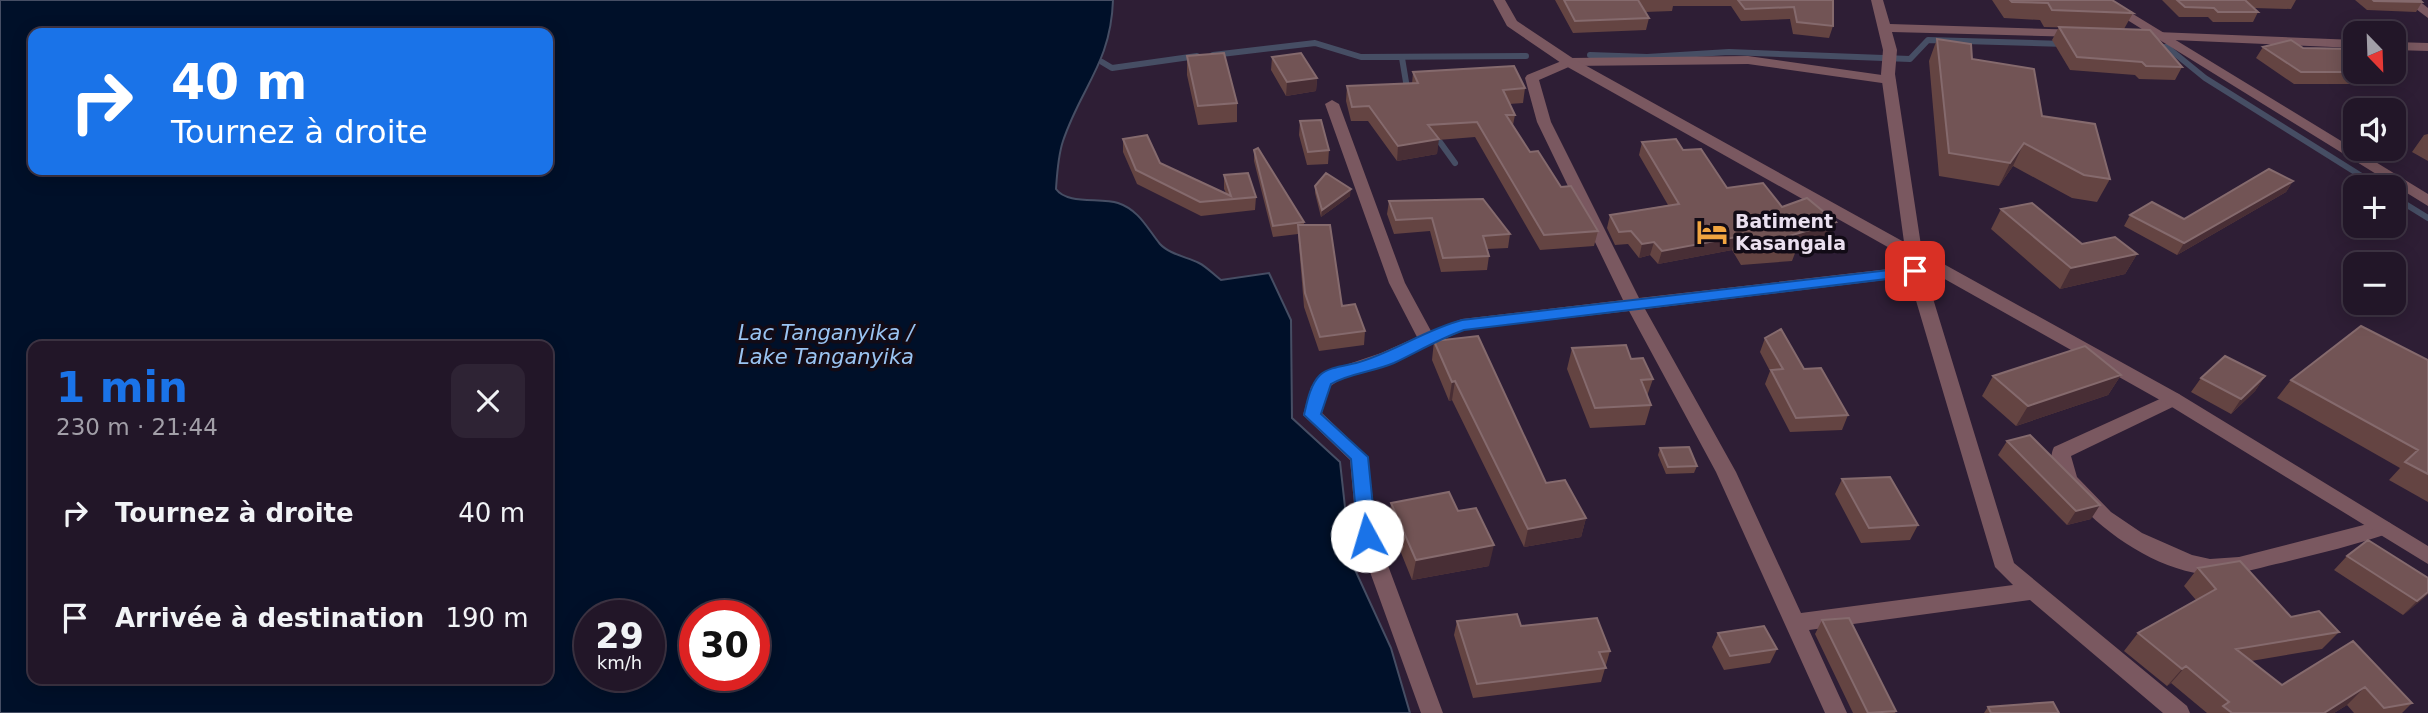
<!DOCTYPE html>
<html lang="fr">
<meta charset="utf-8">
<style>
body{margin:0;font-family:"DejaVu Sans",sans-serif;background:#2e2334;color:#f1f3f6;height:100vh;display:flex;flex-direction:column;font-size:26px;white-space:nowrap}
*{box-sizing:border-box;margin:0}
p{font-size:23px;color:#a29fa8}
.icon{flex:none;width:38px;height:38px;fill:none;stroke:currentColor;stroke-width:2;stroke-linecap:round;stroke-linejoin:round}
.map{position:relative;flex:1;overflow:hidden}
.panel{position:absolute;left:28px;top:341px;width:525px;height:343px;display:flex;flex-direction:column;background:#221628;border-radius:14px;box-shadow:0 4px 18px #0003,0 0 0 2px #3f3545}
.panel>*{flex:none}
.top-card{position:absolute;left:28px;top:28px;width:525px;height:147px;border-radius:14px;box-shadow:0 4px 18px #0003,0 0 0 2px #3f3545;background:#1a73e8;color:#fff;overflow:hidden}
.needle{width:46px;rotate:157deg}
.tools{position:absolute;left:2343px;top:21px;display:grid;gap:14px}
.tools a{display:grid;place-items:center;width:63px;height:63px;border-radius:14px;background:#221628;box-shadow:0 4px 18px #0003,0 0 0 2px #3f3545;font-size:35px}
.speed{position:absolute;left:574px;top:600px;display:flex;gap:14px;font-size:35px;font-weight:700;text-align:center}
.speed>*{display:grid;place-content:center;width:91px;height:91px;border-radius:50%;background:#221628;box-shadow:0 4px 18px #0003,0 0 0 2px #3f3545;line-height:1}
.speed small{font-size:18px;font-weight:400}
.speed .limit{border:10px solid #d22;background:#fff;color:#111}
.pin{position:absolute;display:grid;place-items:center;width:60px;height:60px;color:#fff;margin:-30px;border-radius:14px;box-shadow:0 4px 10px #0006}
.me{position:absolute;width:77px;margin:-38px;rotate:354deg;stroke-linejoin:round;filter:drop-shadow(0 0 5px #0008)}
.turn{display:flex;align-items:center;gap:24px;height:147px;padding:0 28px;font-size:32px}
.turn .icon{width:91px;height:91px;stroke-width:2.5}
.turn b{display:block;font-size:49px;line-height:60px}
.round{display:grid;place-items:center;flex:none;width:74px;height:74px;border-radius:14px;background:#2e2334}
.headline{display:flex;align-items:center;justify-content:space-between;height:119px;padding:0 28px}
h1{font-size:42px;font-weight:700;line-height:52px;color:#1a73e8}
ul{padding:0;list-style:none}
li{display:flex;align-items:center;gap:21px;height:105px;padding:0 28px}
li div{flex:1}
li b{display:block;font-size:26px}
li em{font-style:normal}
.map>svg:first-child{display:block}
</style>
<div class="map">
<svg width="2428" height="713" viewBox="0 0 2428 713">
<rect width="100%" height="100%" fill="#2e1e35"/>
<!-- water -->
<path fill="#001029" stroke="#464e64" stroke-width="2" fill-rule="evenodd" d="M0 0H1113C1111 63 1081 87 1063 141 1058 156 1057 174 1056 189 1067 205 1101 197 1118 203 1139 210 1147 228 1160 244 1169 254 1187 257 1199 263 1207 267 1214 275 1221 280L1269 273 1291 320 1292 418 1340 462 1351 561 1391 648 1410 713H0ZM33 33H548V170H33ZM33 346H548V679H33ZM649 616V676H590V616ZM754 616V676H695V616Z"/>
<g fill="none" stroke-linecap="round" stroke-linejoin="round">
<!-- stream -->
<path stroke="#464e64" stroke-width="6" d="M2155 47H2167L2205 78 2379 187
M1213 55 1315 43 1361 57 1526 56
M1590 55 1647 57 1729 52 1910 59 1928 40 2065 44
M1402 58 1408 94
M1102 62 1112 68 1197 56
M1432 131 1455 163
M2394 197 2428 218"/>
<!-- minor -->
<path fill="#7a5860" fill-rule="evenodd" d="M2095 0H2110L2428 194V206Z
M2404 0H2418L2428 8V18Z
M1748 56 1889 76 1896 80 1889 84 1748 64 1571 66 1539 80 1551 122 1639 298 1906 267 1908 256H1920L2014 563 2187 706 2190 713H2163L2030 600 1809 630 1847 713H1825L1716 472 1629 311 1464 330 1393 362 1344 377 1329 387 1322 413 1368 457 1377 536 1443 713H1421L1357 536 1350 460 1303 415 1311 387 1322 373 1381 353 1417 337 1389 283 1325 104 1332 100 1339 104 1405 283 1431 331 1462 319 1623 300 1537 122 1525 78 1527 75 1569 58ZM1909 277 1995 567 2013 585 1801 613 1736 472 1645 309Z
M2173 393 2179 394 2182 399 2179 404 2071 456 2077 477 2111 512 2142 533 2192 555 2210 559 2239 557 2383 520 2390 523 2393 528 2390 533C2352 546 2314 555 2276 564 2255 569 2234 576 2212 575 2160 572 2108 536 2074 499 2063 487 2045 464 2054 447Z"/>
<!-- tertiary -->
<path fill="#7a5860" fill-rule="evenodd" d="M1493 0H1505L1517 21 1574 59 1904 242 1881 74 1883 50 1871 0H1883L1890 24 2084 30 2086 33 2079 37 1892 32 1897 50 1895 74 1922 252 2179 394 2428 546V564L2167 404 1564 65 1507 26Z
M2132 31 2356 40V48L2127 38V32Z
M2394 42 2428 43V51L2394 50Z"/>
</g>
<!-- wall -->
<path fill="#644442" d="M1555 0H1833V26L1829 38 1793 34 1790 19 1741 21 1731 6H1673L1672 11 1645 12 1649 18 1646 30 1573 33Z
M1992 0H2112L2133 13 2124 29 2044 27 2040 20 2004 18Z
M2162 0H2329H2296L2291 9 2254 8 2258 12 2253 22H2213L2208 17H2179Z
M2355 0H2420L2422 2 2416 12 2367 10Z
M2059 27 2182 67 2175 80 2139 79 2135 75 2070 70 2052 40Z
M1937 39 1972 59 2042 116 2110 179 2097 202 2072 198 2013 166 1999 186 1939 176 1929 61Z
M2263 47 2303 48 2380 72 2372 84H2294L2256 58Z
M1187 56 1237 103V122L1198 125 1187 75Z
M1272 57 1317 78 1316 91 1286 96 1271 70Z
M1413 72 1525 88 1523 103 1509 104 1515 115 1513 125 1530 152 1598 231 1594 246 1540 250 1475 137 1438 140 1437 154 1397 161 1368 121H1351L1346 101 1347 86 1412 84Z
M1300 121 1329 150 1328 164 1307 165 1299 135Z
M2428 134V161L2412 152 2424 135Z
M1123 139 1160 163 1226 193 1224 189V175L1256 197 1255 210 1201 216 1137 184 1123 152Z
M1642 142 1683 150 1727 188 1782 207 1831 235 1795 246 1797 248 1792 261 1741 265 1732 250 1658 264 1650 255 1639 258 1628 244 1615 245 1607 228 1610 215 1668 205 1639 155Z
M1254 150 1304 222V225L1342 306 1365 331 1364 345 1319 351 1304 307 1298 234 1273 237 1254 161Z
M2293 181 2286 192 2177 255 2124 226 2130 215 2184 219Z
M1315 186 1350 196 1321 217 1315 193Z
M1389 201 1510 234 1508 248 1487 249 1489 256 1487 270 1441 272 1430 231 1394 234 1387 214Z
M2001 209 2082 244 2137 254 2125 274 2060 289 1991 229Z
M1765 338 1804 369 1848 415 1842 430 1790 432 1765 384 1770 371 1760 352Z
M1434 341 1546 483 1586 518 1581 537 1524 547 1452 400 1449 401 1432 360Z
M1572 348 1631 359 1653 379 1647 396 1651 405 1645 425 1590 428 1567 369Z
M2428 360V502L2389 480 2400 468 2277 398 2291 380Z
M2121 375 2108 395 2016 426 1982 396 1993 376Z
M2265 376 2255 391 2231 414 2191 392 2201 378Z
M2007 441 2091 519 2067 525 1998 455Z
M1660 448 1697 466 1694 473 1666 474 1658 455Z
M1842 479 1918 525 1910 540 1861 543 1835 494Z
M1391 503 1489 566 1412 580 1389 523Z
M2347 556 2428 578V594L2403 615 2334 570Z
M2198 568 2291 617 2339 632 2322 649 2251 661 2282 685 2353 641 2412 703 2402 713H2354L2347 705 2334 713H2207L2171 683 2167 686 2124 651 2138 633 2196 600 2184 586Z
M1822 620 1896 711 1895 713H1853L1815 634Z
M1457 621 1521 626 1610 651 1601 682 1473 698 1454 635Z
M1718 633 1777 649 1770 663 1724 670 1712 647Z
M1988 707 2059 713H1984Z"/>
<!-- shaded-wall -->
<path fill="#482e35" d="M1317 78 1316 91 1286 96 1287 82Z
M1439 139 1437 154 1397 161 1398 146Z
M2024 143 2013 166 1999 186 2010 163Z
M2293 181 2286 192 2177 255 2184 243Z
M1351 189 1350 196 1321 217 1322 210Z
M1836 222 1831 235 1784 249 1789 236Z
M1736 237 1732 250 1658 264 1662 251Z
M1654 242 1650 255 1639 258 1642 244Z
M2137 254 2125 274 2060 289 2071 268Z
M2121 375 2108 395 2016 426 2028 406Z
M2265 376 2255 391 2231 414 2241 399Z
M1455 381 1452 400 1449 401 1452 382Z
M2100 505 2091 519 2067 525 2076 511Z
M1586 518 1581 537 1524 547 1528 529Z
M1494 545 1489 566 1412 580 1416 560Z
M2428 592V594L2423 599 2403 615 2417 601Z
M2186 666 2171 683 2167 686 2182 669Z
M2365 687 2347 705 2334 713H2324Z"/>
<!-- building -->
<path fill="#725455" stroke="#856a6d" stroke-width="2" d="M1564 0H1638L1649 18 1575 21Z
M1738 0H1833V26L1797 22 1794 7 1745 9Z
M2010 0H2112L2133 13 2052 10 2048 3 2012 2Z
M2177 0H2245L2258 12H2218L2214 8 2185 7Z
M2373 0H2420L2422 2 2374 1Z
M2059 27 2150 30 2182 67 2146 66 2142 62 2077 57Z
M1937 39 1971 44 1972 59 2034 69 2042 116 2095 124 2110 179 2084 175 2024 143 2010 163 1949 153Z
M2291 40 2303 48 2355 49 2356 72H2380H2301L2263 47Z
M1224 53 1237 103 1198 106 1187 56Z
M1301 53 1317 78 1287 82 1272 57Z
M1514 66 1525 88 1503 90 1515 115H1506L1530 152 1538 151 1561 187 1571 186 1598 231 1544 235 1477 122 1428 125 1439 139 1398 146 1369 106 1352 107 1347 86 1418 83 1413 72Z
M1321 120 1329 150 1308 152 1300 121Z
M1147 135 1160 163 1231 196 1224 175 1248 173 1256 197 1200 202 1136 170 1123 139Z
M1676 139 1683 150 1701 149 1727 188 1763 183 1782 207 1807 198 1836 222 1789 236 1797 248 1746 252 1736 237 1662 251 1654 242 1642 244 1631 231 1619 232 1610 215 1679 204 1642 142Z
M1258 148 1304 222 1273 226 1254 150Z
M2269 169 2293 181 2184 243 2130 215 2152 202 2184 219Z
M1326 173 1351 189 1322 210 1315 186Z
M1483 199 1510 234 1483 236 1489 256 1443 258 1432 218 1396 220 1389 201Z
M2032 203 2082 244 2115 237 2137 254 2071 268 2001 209Z
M1298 225H1330L1342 306 1355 304 1365 331 1320 337 1305 293Z
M2361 326 2428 360V474L2405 462 2418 450 2291 380Z
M1781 329 1804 369 1821 368 1848 415 1796 418 1771 370 1783 369 1765 338Z
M1478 336 1546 483 1565 480 1586 518 1528 529 1455 381 1452 382 1434 341Z
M1626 345 1631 359 1643 358 1653 379 1641 380 1651 405 1595 408 1572 348Z
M2085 346 2121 375 2028 406 1993 376Z
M2225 356 2265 376 2241 399 2201 378Z
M2030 435 2100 505 2076 511 2007 441Z
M1689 447 1697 466 1668 467 1660 448Z
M1890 477 1918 525 1869 528 1842 479Z
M1449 492 1458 511 1476 508 1494 545 1416 560 1391 503Z
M2368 540 2428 578V592L2417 601 2347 556Z
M2240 561 2291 617 2319 611 2339 632 2236 649 2282 685 2353 641 2412 703 2384 708 2365 687 2324 713H2232L2223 706 2229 702 2186 666 2182 669 2138 633 2216 589 2198 568Z
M1517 614 1521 626 1597 618 1610 651 1599 652 1606 668 1477 684 1457 621Z
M1849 618 1896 711 1868 713 1822 620Z
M1764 626 1777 649 1730 656 1718 633Z
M2053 702 2059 713H1991L1988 707Z"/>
<!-- route -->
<path fill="#1a73e8" stroke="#114b97" stroke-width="2" d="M1915 267 1920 268 1922 271 1920 275 1464 330C1439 339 1417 352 1394 363 1373 372 1350 373 1331 384L1321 414 1368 457 1376 536 1373 541H1360L1358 536 1351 459 1304 415C1307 402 1310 385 1320 375 1329 367 1344 366 1356 363 1393 353 1424 330 1462 320Z"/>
<!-- icons -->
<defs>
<g id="hotel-bare" transform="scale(2.415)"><path d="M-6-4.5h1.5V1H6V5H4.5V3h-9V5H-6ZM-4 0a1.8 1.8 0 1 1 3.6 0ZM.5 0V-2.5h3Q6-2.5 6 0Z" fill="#f1a540" stroke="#120b16" stroke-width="2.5" paint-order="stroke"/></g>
</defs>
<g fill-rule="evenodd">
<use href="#hotel-bare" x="1712" y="232"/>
</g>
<g text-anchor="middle" stroke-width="7" stroke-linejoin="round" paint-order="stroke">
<!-- poi labels -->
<g font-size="19" font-weight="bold" fill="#eadfef" stroke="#120b16" text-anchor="start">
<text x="1735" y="228">Batiment<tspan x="1735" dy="22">Kasangala</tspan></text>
</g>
<!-- water labels -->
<g font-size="21" font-style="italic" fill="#9ac4f2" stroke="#120b16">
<text x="826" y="340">Lac Tanganyika /<tspan x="826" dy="24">Lake Tanganyika</tspan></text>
</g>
</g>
</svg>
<div class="tools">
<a><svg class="needle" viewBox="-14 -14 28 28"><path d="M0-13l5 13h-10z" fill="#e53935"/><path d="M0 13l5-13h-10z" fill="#a29fa8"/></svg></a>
<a><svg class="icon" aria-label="sound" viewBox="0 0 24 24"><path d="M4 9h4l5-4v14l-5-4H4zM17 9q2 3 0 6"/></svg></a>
<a>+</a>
<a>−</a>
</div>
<div class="speed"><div>29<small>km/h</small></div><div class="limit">30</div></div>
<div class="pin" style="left:1915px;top:271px;background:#d93025"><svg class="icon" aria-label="arrive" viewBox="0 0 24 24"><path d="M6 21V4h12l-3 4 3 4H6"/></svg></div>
<svg class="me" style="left:1367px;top:536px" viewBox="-20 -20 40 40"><circle r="19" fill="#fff"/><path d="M0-13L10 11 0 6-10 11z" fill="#1a73e8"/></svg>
<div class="top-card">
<div class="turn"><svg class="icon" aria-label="right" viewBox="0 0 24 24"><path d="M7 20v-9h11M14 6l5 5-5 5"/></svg><div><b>40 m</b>Tournez à droite</div></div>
</div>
<section class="panel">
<div class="headline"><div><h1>1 min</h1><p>230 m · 21:44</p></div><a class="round"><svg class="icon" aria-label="close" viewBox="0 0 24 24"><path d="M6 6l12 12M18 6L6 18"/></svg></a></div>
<ul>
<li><svg class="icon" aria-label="right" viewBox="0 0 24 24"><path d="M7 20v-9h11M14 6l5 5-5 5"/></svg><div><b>Tournez à droite</b></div><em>40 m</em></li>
<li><svg class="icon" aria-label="arrive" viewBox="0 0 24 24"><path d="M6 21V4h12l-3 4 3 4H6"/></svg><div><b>Arrivée à destination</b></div><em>190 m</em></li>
</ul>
</section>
</div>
